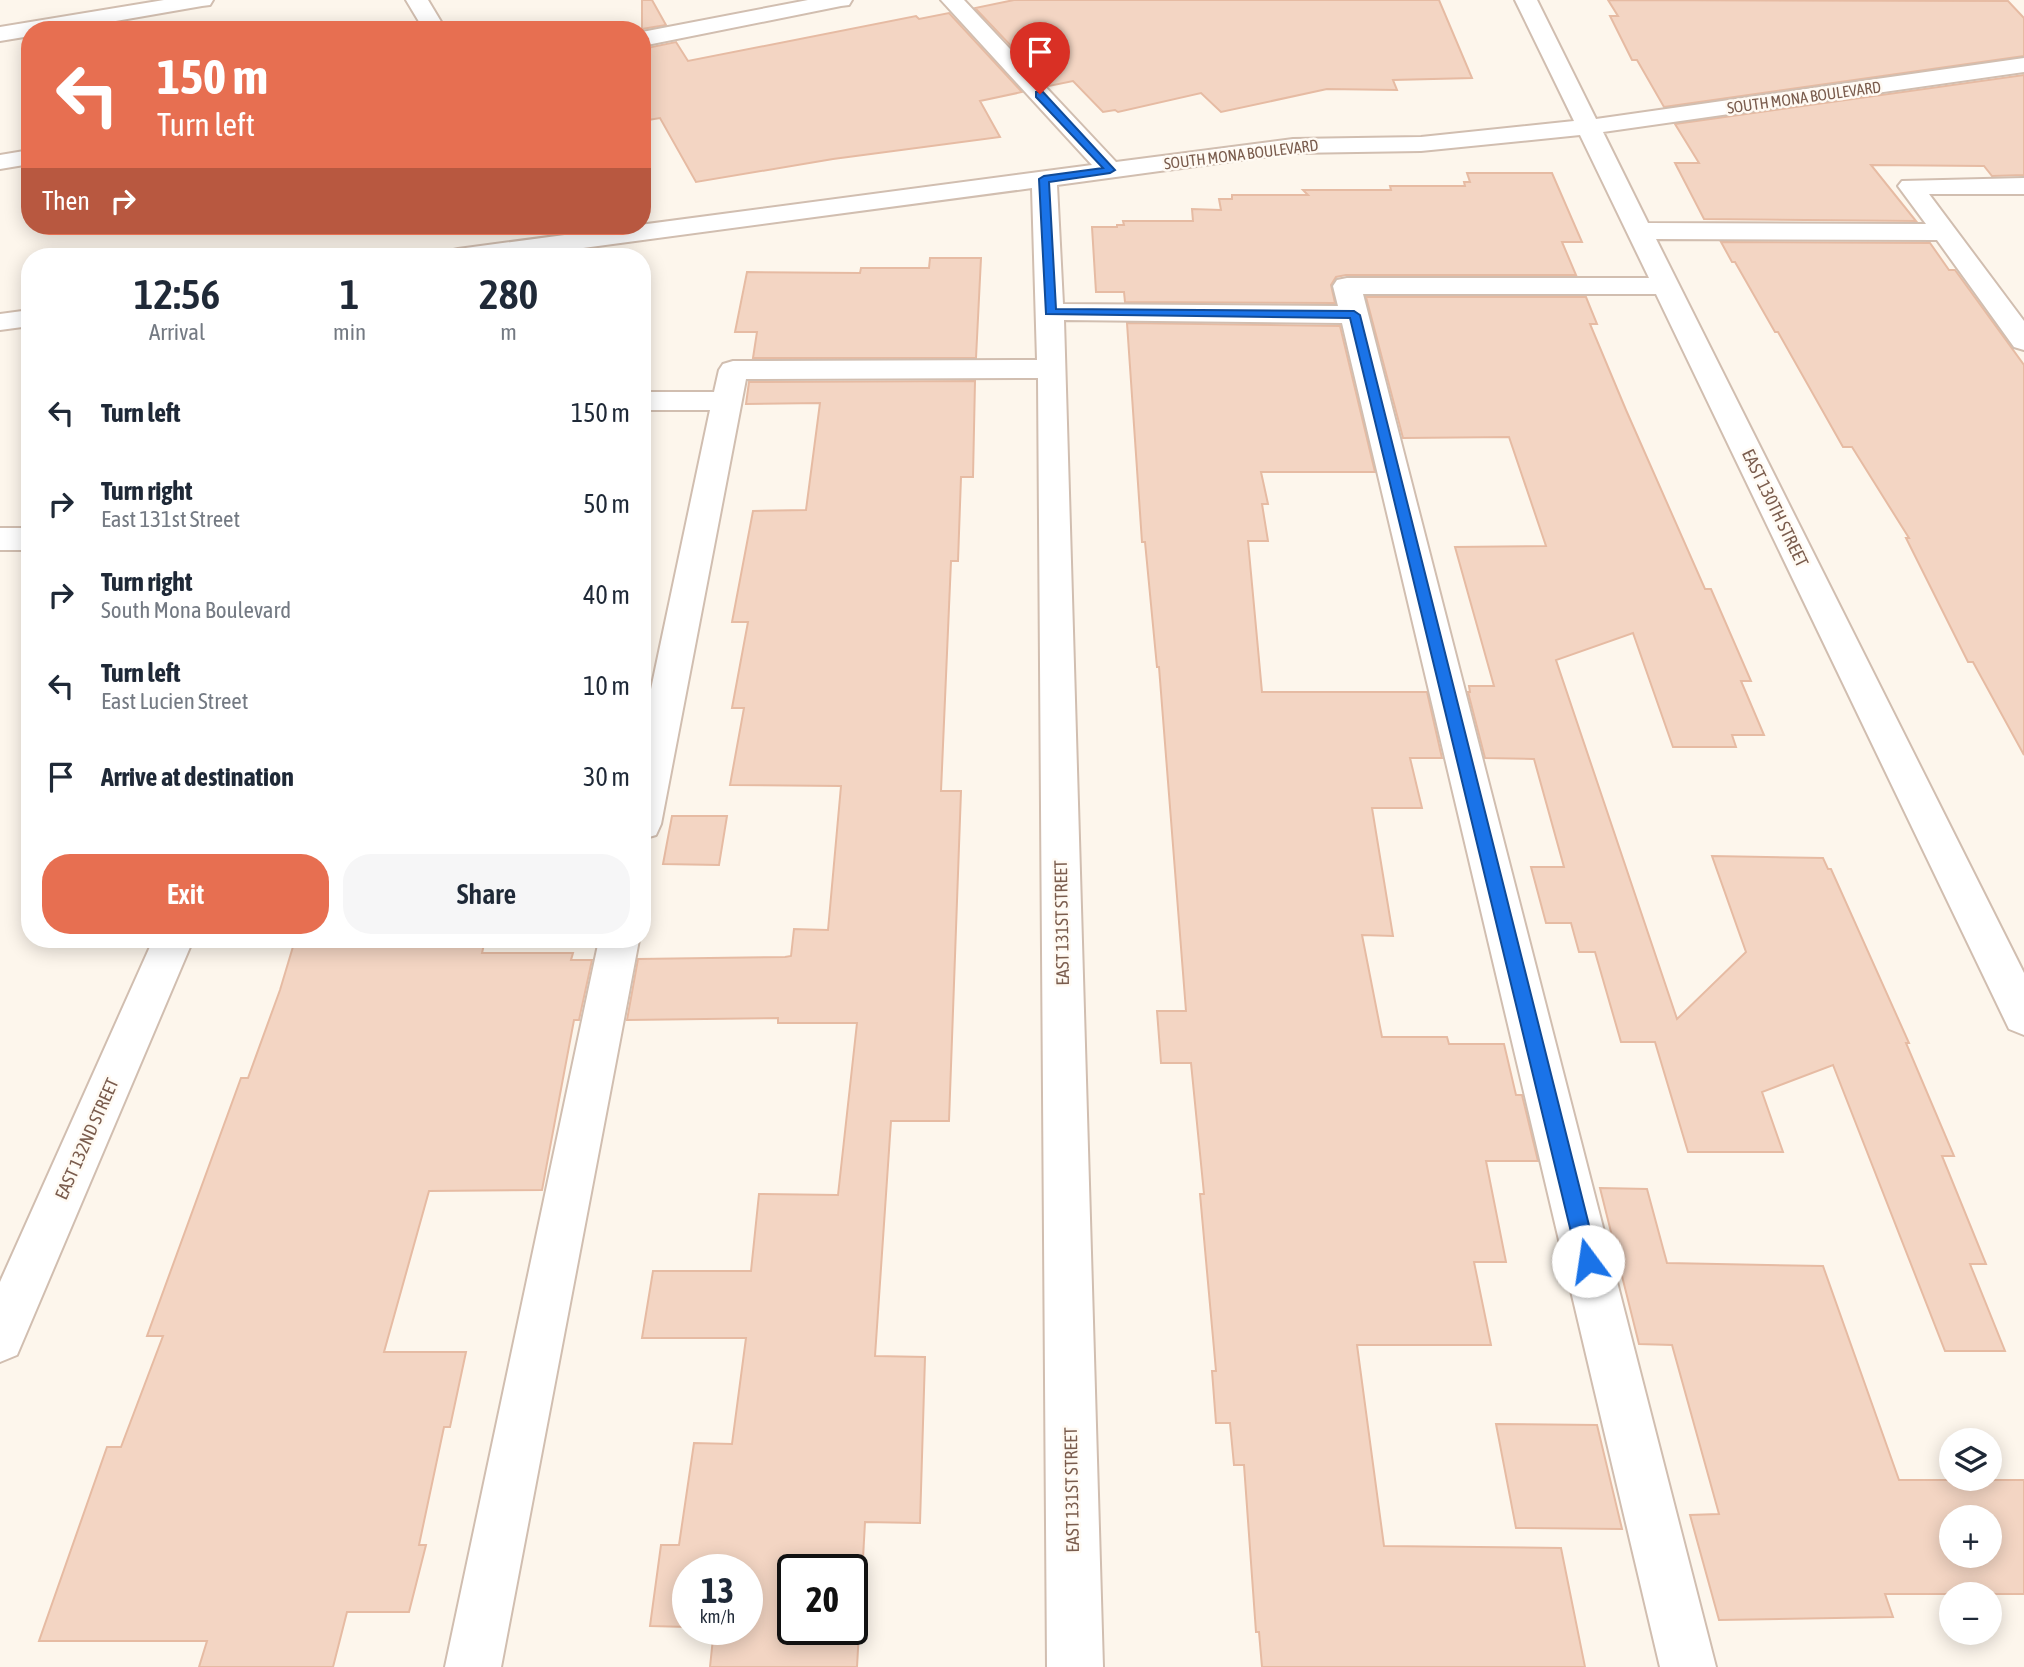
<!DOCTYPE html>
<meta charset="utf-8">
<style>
body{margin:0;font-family:"Asap Condensed",sans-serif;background:#f6f6f7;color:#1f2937;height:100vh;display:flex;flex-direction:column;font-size:26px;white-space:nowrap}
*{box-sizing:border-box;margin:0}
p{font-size:23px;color:#747a83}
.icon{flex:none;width:38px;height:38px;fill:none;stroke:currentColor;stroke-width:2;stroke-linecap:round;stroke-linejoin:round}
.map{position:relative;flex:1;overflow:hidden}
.sheet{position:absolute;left:21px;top:248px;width:630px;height:700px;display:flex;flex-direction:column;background:#fff;border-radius:28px;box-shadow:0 4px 18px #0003}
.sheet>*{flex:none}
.hud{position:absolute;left:21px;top:21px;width:630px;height:214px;border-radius:28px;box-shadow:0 4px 18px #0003;background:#e76f51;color:#fff;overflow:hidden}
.controls{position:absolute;left:1939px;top:1428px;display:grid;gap:14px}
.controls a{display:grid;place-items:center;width:63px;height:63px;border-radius:50%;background:#fff;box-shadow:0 4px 18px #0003;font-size:35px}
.speed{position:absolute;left:672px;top:1554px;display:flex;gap:14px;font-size:35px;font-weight:700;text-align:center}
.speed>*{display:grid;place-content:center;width:91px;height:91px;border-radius:50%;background:#fff;box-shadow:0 4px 18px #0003;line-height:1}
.speed small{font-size:18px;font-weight:400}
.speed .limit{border:4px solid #111;border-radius:10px;background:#fff;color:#111}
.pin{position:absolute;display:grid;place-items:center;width:60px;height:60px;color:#fff;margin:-72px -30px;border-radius:50% 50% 50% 0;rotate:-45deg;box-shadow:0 0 7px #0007}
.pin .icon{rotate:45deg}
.me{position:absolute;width:77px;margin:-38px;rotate:346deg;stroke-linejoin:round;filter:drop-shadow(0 0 5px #0008)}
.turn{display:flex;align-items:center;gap:24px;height:147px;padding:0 21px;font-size:32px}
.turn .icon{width:91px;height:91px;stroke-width:2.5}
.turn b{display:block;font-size:49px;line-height:60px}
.then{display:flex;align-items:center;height:66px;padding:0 21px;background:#0003;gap:14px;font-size:26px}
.eta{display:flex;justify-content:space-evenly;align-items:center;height:119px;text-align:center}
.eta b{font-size:42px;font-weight:600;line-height:49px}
.primary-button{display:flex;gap:14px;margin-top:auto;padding:14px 21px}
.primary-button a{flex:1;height:80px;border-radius:28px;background:#e76f51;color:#fff;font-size:28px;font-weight:600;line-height:80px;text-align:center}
.primary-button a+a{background:#f6f6f7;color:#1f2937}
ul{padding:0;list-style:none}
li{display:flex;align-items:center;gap:21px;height:91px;padding:0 21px}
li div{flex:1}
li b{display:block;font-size:26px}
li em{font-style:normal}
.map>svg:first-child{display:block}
</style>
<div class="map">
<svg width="2024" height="1667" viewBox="0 0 2024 1667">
<rect width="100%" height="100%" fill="#fdf6ec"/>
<!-- building -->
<path fill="#f3d5c3" stroke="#e6bba3" stroke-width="2" fill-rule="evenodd" d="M642 0H652L666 25 642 29Z
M1014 0H1439L1472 78 1393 80 1397 90 1327 89 1221 112 1201 93 1118 112 1115 110 1103 112 1073 81 1049 86 975 8Z
M1608 0 2008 1 2024 18V56L1664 107 1637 60H1632L1610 16H1618Z
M949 13 1022 92 980 101 1000 137 833 159 696 182 660 118 642 121V49L676 42 688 61 916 16 919 19Z
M2024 75V175L1992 176 1984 166 1871 165 1916 221 1704 219 1675 163H1699L1675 124Z
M1467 173H1552L1582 242H1562L1576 275H1346L1336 277 1331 285 1335 303 1125 302 1124 292H1096L1092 227H1117V225H1124L1123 221H1193L1192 209 1221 210 1219 199H1232V195H1308L1303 190H1391L1390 186H1465L1464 182H1470Z
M1721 242 1930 243 1949 270H1955L2024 365V755L1973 662H1968L1906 538H1909L1852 447H1843L1778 332H1775L1735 262H1732Z
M930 258H981L976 358H753L757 332H735L747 272 860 273 861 268H929Z
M1366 297H1586L1597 324H1590L1626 410 1705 589H1711L1751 681H1741L1764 735H1732L1736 747H1673L1633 633 1556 660 1677 1019 1746 952 1712 856 1823 858 1828 869H1831L1909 1043H1906L1954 1156H1942L1986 1264H1970L2005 1351H1945L1833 1065 1762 1092 1783 1152H1688L1655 1042H1621L1595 952H1579L1571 923H1546L1531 867H1564L1534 759 1485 758 1468 692H1470L1469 686H1494L1455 547 1546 546 1509 437 1403 438Z
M1127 323 1340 326 1375 472H1261L1268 504H1262L1268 541H1248L1262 692H1427L1442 758H1410L1422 808H1372L1393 936 1362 935 1382 1037H1447L1449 1044H1504L1516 1095H1522L1538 1161H1486L1506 1262H1474L1491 1345H1357L1384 1546 1561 1548 1585 1667H1262L1259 1632H1256L1244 1465H1234L1230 1423H1216L1212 1371H1216L1200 1194H1204L1191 1063H1161L1157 1011H1186L1159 667H1157L1145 542H1142Z
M975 381 973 477H961L958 561H951L941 791H961L949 1121H891L875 1356 925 1357 920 1523 865 1522 857 1667H710L714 1629H747V1570H688V1627L650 1626 661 1545H679L694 1443 732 1444 746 1338H642L653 1271H751L759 1194 838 1195 857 1023H778V1018L627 1020 638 959 785 957 791 956 794 929 828 930 841 786 730 785 744 708H732L748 622H732L753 511 806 510 820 403 746 404 749 382ZM793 1570H852V1629H793Z
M672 816H727L719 865 663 864Z
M295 940H485L482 953H573L571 960H592L579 1020H574L542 1190 429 1191 384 1352H466L450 1427H444L419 1545H426L409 1612H347L333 1667H199L207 1641H39L107 1447H121L163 1336H147L241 1078H248L280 990Z
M1600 1188 1647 1189 1667 1263 1823 1266 1899 1480H2024V1594H1885L1893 1617 1719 1620 1690 1515 1719 1514 1672 1345 1639 1344ZM1951 1517H1990V1556H1951Z
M1496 1424 1597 1425 1622 1529 1516 1528Z"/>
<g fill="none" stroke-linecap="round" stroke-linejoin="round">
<!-- minor casing -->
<g stroke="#d1beb0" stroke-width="4">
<path id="minor" d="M164 0H213L210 5 202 6 64 30H30V36L0 41V27Z
M406 0H428L446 30H424Z
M808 0H852L849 5 841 6 642 46V32Z
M941 0H964L1116 162 1293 139 1421 137 1574 121 1515 0H1537L1596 119 2024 58V72L1603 132 1648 223 1926 224 1898 186 1902 181 2024 178V194H1929L2024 321V350L2014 347 1937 240 1656 239 2024 973V1035L2009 1029 1656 294H1363L1716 1667H1660L1342 323 1064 320 1103 1667H1047L1038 378 746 379 661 824 656 835 642 839V732L710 410H642V392H714L719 370 723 364 733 361 1037 360 1032 188 516 257H445L449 251 458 249 1092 165ZM1580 135 1649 278H1347L1337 280 1333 286 1338 306 1063 304 1057 185 1293 153 1421 151Z
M30 150V164L0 169V155Z
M30 310V326L0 330V314Z
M0 528H30V550H0Z
M153 940H193L17 1355 0 1362V1282Z
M599 940H639L501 1667H445Z"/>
</g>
<!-- minor -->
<use href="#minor" fill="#fff" fill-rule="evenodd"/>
</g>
<!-- route -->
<path fill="#1a73e8" stroke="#114b97" stroke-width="2" d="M1036 92H1043L1115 170 1110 173 1049 182 1056 309 1354 311 1360 315 1598 1261 1595 1268 1588 1271 1581 1268 1578 1261 1350 318 1046 314 1039 179 1044 176 1103 168 1036 97Z"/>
<g text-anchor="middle" stroke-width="5" stroke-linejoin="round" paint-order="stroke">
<!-- far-street labels -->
<g font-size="16" fill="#7a5c4d" stroke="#fffaf3">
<text transform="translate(1804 97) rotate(-8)" y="6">SOUTH MONA BOULEVARD</text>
<text transform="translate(1241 154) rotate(-7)" y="6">SOUTH MONA BOULEVARD</text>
</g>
<!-- street labels -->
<g font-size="18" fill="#7a5c4d" stroke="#fffaf3">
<text transform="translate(1775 508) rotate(64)" y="6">EAST 130TH STREET</text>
<text transform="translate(1062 923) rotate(-91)" y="6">EAST 131ST STREET</text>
<text transform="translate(87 1139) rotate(-66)" y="6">EAST 132ND STREET</text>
<text transform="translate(1072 1490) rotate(-91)" y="6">EAST 131ST STREET</text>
</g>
</g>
</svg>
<div class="controls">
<a><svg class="icon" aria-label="layers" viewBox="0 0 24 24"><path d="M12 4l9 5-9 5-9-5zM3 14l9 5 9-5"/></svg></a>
<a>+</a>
<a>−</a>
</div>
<div class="speed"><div>13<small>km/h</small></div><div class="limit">20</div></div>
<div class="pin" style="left:1040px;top:94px;background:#d93025"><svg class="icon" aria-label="arrive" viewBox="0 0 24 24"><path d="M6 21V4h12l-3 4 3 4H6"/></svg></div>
<svg class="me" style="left:1588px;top:1261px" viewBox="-20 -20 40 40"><circle r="19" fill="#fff"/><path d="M0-13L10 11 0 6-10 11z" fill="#1a73e8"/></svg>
<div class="hud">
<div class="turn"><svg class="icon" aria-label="left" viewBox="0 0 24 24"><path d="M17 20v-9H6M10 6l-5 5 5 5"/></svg><div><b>150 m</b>Turn left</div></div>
<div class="then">Then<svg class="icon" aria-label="right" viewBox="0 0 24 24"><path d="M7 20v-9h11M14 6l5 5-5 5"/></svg></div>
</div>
<section class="sheet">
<div class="eta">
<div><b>12:56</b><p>Arrival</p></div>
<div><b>1</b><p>min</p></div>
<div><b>280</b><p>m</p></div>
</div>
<ul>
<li><svg class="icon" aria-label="left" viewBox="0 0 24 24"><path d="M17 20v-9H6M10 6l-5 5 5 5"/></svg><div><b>Turn left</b></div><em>150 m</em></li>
<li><svg class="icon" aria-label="right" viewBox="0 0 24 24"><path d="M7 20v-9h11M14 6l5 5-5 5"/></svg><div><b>Turn right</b><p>East 131st Street</p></div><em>50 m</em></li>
<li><svg class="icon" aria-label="right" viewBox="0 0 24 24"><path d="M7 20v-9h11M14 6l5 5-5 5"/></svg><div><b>Turn right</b><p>South Mona Boulevard</p></div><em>40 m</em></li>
<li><svg class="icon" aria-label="left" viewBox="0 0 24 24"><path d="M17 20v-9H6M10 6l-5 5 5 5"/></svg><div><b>Turn left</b><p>East Lucien Street</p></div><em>10 m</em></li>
<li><svg class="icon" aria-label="arrive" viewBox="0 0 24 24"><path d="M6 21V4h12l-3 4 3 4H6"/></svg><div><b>Arrive at destination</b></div><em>30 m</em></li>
</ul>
<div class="primary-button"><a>Exit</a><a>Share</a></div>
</section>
</div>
